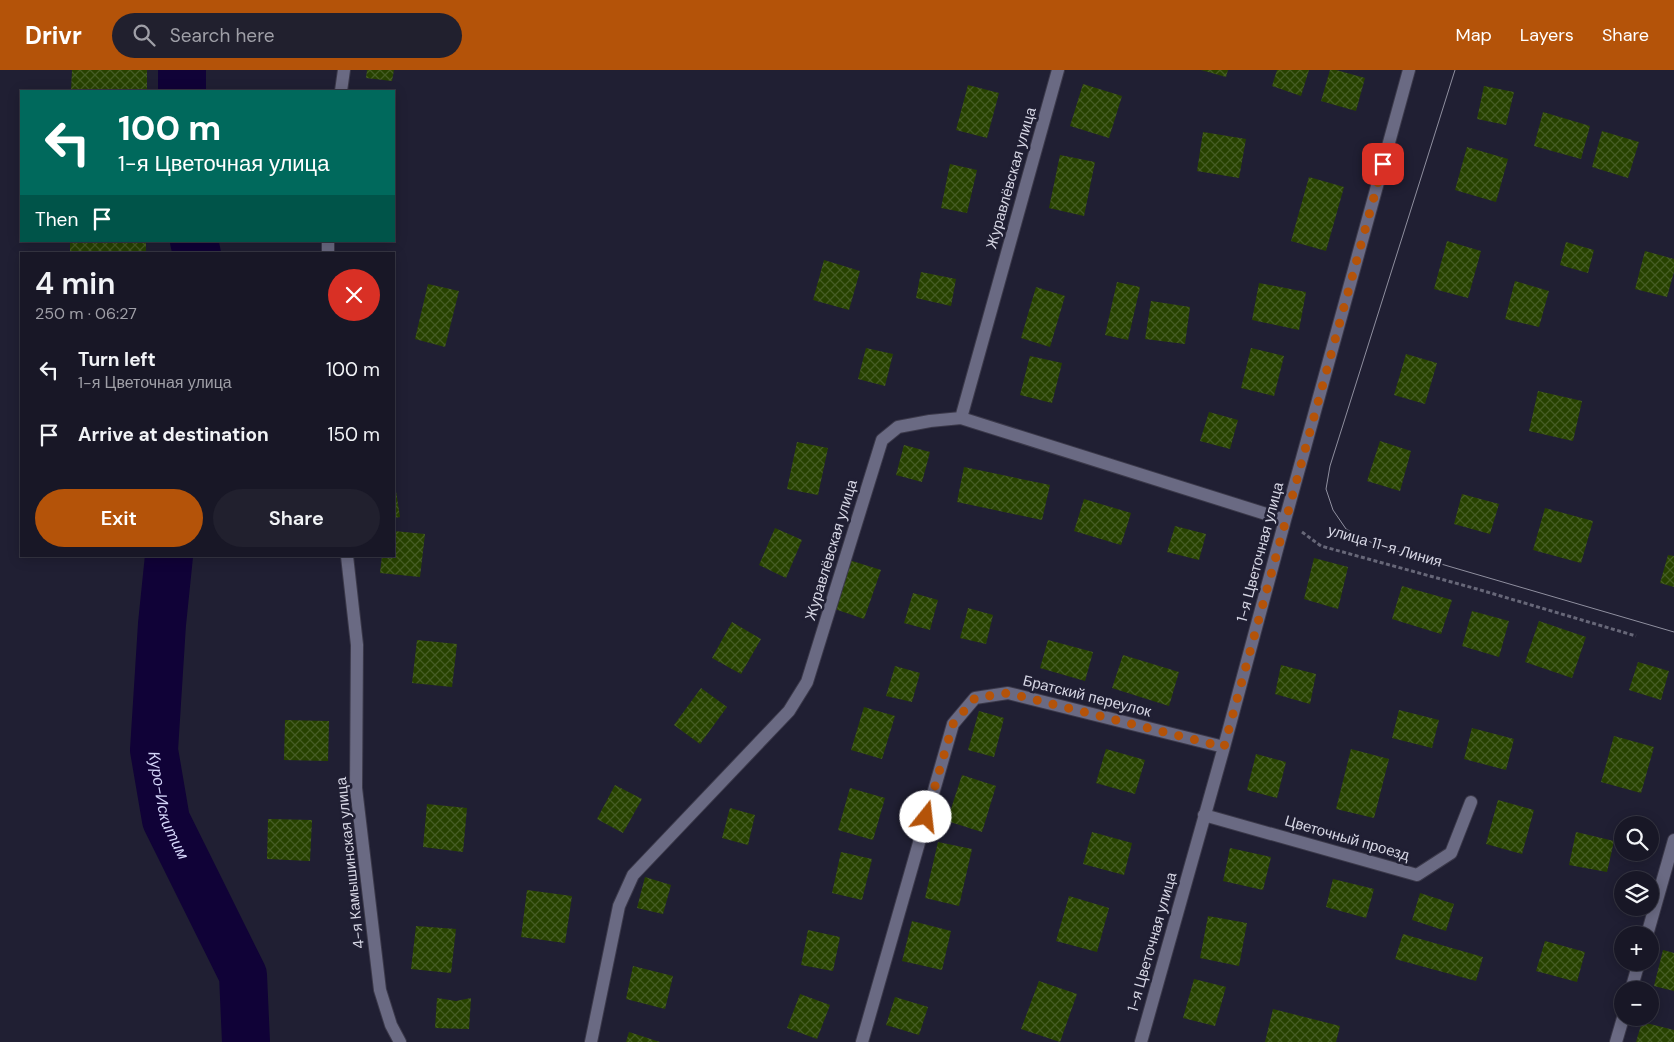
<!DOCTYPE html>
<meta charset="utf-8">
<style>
body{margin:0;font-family:"DM Sans",sans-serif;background:#21202e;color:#f1f3f6;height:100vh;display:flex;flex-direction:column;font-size:19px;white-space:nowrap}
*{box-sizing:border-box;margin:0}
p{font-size:16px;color:#9f9fa7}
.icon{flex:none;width:28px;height:28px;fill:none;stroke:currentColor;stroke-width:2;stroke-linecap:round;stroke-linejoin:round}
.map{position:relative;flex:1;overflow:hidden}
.side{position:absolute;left:20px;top:182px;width:375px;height:305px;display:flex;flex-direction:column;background:#181726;border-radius:0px;box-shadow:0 2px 12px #0003,0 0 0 1px #363643}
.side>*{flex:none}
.top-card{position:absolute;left:20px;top:20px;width:375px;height:152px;border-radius:0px;box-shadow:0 2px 12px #0003,0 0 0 1px #363643;background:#00695c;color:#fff;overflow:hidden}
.buttons{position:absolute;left:1614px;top:746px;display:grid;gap:10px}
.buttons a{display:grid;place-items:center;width:45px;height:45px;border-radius:50%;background:#181726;box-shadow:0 2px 12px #0003,0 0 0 1px #363643;font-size:25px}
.pin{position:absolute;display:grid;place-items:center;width:42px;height:42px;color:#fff;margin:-21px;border-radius:10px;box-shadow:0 2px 8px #0006}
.me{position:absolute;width:55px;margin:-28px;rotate:16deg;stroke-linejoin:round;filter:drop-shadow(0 0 4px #0008)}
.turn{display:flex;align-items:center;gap:18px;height:105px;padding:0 15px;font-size:22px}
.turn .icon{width:65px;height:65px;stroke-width:2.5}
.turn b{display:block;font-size:35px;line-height:42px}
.then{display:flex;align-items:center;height:48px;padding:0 15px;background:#0003;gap:10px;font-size:19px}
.round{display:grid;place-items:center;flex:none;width:52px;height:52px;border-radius:26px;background:#21202e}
.headline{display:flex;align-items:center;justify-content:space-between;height:85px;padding:0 15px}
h1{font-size:30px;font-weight:600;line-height:38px}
.button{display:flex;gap:10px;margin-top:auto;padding:10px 15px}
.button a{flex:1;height:58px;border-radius:30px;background:#b45309;color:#fff;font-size:20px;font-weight:600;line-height:58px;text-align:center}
.button a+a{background:#21202e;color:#f1f3f6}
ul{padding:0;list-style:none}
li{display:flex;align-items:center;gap:15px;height:65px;padding:0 15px}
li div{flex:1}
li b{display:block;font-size:19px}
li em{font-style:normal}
header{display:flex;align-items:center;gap:30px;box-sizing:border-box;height:70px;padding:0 25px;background:#b45309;color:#fff}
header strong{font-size:24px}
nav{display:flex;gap:28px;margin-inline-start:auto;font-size:18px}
.search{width:350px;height:45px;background:#21202e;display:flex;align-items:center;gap:12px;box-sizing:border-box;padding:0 18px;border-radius:28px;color:#9f9fa7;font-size:19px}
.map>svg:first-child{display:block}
</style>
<header>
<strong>Drivr</strong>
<div class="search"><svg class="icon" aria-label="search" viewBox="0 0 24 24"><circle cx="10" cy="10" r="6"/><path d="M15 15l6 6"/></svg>Search here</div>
<nav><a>Map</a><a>Layers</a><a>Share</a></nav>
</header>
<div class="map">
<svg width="1674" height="972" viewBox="0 0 1674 972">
<defs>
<pattern id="building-cross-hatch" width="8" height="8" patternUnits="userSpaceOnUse" patternTransform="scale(1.25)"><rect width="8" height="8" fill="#274200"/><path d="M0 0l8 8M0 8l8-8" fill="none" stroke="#465d25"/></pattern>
</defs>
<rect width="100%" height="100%" fill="#201f33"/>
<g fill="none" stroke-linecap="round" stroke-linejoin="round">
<!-- river -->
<g stroke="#100237" stroke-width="48">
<path d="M182 21V0"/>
<path d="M194 171 197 184"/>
<path id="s1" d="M169 486 162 554 154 680 166 750 243 905 246 972"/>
</g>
</g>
<!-- building -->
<path fill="url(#building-cross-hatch)" d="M72 0H147V21H71Z
M367 0H394L392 11 366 8Z
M1201 0H1228L1226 7Z
M1277 0H1309L1301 26 1272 16Z
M1330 0H1336L1365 8 1356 41 1321 31Z
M1083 14 1122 26 1109 68 1070 56Z
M968 15 999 23 987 68 956 60Z
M1484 16 1514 22 1506 55 1477 49Z
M1543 42 1590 56 1581 89 1534 76Z
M1602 61 1639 72 1628 108 1592 97Z
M1203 62 1246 69 1239 108 1197 101Z
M1467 77 1508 89 1496 132 1455 120Z
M1060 85 1095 92 1084 146 1049 138Z
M950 94 977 100 967 143 941 138Z
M1309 107 1344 117 1326 181 1291 171Z
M70 171H146V183H70Z
M1447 171 1481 181 1468 228 1434 219Z
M1566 172 1594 180 1588 203 1560 195Z
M1645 181 1674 189V202L1667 227 1635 219Z
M824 190 860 201 849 240 813 230Z
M921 202 956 209 951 236 916 228Z
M1515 211 1549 221 1539 257 1505 249Z
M1117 212 1140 217 1128 270 1105 265Z
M1259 213 1306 222 1299 260 1252 250Z
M428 214 459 221 445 277 415 269Z
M1036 217 1065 226 1050 277 1021 268Z
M1151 231 1190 237 1185 274 1145 269Z
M866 278 893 284 885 316 858 309Z
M1251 278 1284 286 1274 326 1241 318Z
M1406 284 1437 293 1425 334 1394 325Z
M1030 286 1062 293 1052 333 1020 325Z
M1538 321 1582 331 1573 371 1529 361Z
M1209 342 1238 350 1230 379 1200 371Z
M1380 371 1411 381 1400 421 1367 411Z
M797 372 828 378 818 425 787 419Z
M904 375 930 382 922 412 896 405Z
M964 397 1050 415 1042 450 957 432Z
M394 415H395L400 447 394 448Z
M1462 424 1499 434 1490 464 1454 454Z
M1084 429 1131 443 1121 475 1074 461Z
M1545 438 1593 451 1581 493 1533 480Z
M1175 456 1206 464 1199 490 1167 482Z
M775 458 802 470 786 508 759 495Z
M394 461 425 464 420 507 380 503 382 486H394Z
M1668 485 1674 486V517L1660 513Z
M1314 488 1348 497 1338 539 1304 529Z
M849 490 881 500 864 549 832 538Z
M1402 516 1452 530 1441 564 1392 549Z
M913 523 938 530 930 560 904 553Z
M968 538 993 545 986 574 960 568Z
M1472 541 1509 551 1499 587 1462 576Z
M1539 551 1586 567 1572 608 1525 592Z
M732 552 761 569 741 604 712 588Z
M417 570 457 574 452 617 412 613Z
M1048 570 1093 582 1085 611 1040 598Z
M1123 585 1179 602 1169 636 1112 618Z
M1638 592 1669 601 1661 630 1629 620Z
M1281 595 1316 604 1310 634 1275 624Z
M895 596 920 603 912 632 886 626Z
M701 618 727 637 700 674 674 655Z
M864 637 895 646 882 689 851 680Z
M1399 640 1439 650 1432 678 1392 668Z
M979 641 1004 648 994 687 968 680Z
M285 650 329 651 328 691 284 690Z
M1472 658 1514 669 1506 700 1464 689Z
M1614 666 1654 677 1641 723 1601 712Z
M1106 679 1145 690 1135 724 1096 713Z
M1351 679 1389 689 1374 748 1336 739Z
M1256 684 1286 692 1277 728 1247 720Z
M962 705 996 716 982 762 947 751Z
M615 715 642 729 623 763 597 749Z
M850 718 885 728 873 770 838 760Z
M1498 730 1534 740 1522 784 1486 774Z
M427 734 467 738 463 782 423 777Z
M730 738 755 745 748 775 722 768Z
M268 749 312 750 310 791 267 789Z
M1092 762 1132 773 1124 805 1083 794Z
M1576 762 1614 771 1607 802 1569 795Z
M938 772 972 779 959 836 925 828Z
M1230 778 1271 787 1263 820 1223 811Z
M841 782 872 789 862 830 832 823Z
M645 807 671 815 663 844 637 838Z
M1333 809 1374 819 1366 848 1326 837Z
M527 820 572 826 565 873 521 867Z
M1420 823 1454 834 1446 861 1412 850Z
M1069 826 1109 838 1097 882 1056 871Z
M1208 846 1247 853 1239 896 1200 888Z
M912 851 951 861 942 900 902 891Z
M416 856 456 859 451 903 411 899Z
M808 860 840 867 833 901 801 895Z
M1403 864 1483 887 1476 911 1395 889Z
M1545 871 1585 882 1577 912 1536 901Z
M1663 880 1674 883V921L1654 916Z
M633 896 673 906 665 939 626 929Z
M1194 909 1226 917 1215 956 1183 948Z
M1039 911 1077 924 1060 972 1021 959Z
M800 924 830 935 817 969 787 958Z
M895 927 928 937 919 965 886 955Z
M437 928 456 931 471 928 469 959 435 958Z
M1273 939 1340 956 1336 972H1265Z
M1642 952 1674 960V972H1636Z
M629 962 660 972H626Z"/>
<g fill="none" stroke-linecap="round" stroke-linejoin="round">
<!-- service casing -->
<g stroke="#3b394a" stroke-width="14">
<path id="service" d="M341 21 344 0
M328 184V171
M961 348 1285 450
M347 486 357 575 356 718 380 920 391 955 400 972
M1204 745 1417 805 1451 783 1471 732
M1647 865 1674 770
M1631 920 1639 892
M591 972 619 836 633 805 789 641 807 612 882 370 898 357 930 351 961 348 1058 0
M862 972 953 654 975 628 1008 623 1224 677
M1141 972 1224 677 1285 450 1409 0
M1616 972 1623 948"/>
</g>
<!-- path -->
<path stroke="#676778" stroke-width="3" stroke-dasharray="4 2.5" stroke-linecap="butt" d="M1302 462 1321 476 1477 519 1636 566"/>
<!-- service -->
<use href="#service" stroke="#6a6a83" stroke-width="12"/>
<!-- tram -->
<path stroke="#8f8f9f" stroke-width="1" d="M1455 0 1330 396 1326 419 1333 440 1346 459 1376 475 1674 562"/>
</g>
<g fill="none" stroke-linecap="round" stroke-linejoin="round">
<!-- route -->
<path stroke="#b45309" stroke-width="9" stroke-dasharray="0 16.2" d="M926 747 953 654 975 628 1008 623 1224 677 1383 94"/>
</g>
<g text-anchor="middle" stroke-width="5" stroke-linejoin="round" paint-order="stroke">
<!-- street labels -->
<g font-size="15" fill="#d6d6e4" stroke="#201f33">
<text transform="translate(1011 108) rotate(-74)" y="5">Журавлёвская улица</text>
<text transform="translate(1385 476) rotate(16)" y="5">улица 11-я Линия</text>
<text transform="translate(831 480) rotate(-73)" y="5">Журавлёвская улица</text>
<text transform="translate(1260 482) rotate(-75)" y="5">1-я Цветочная улица</text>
<text transform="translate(1087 626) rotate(14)" y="5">Братский переулок</text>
<text transform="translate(1347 768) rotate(16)" y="5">Цветочный проезд</text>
<text transform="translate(350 793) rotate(-96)" y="5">4-я Камышинская улица</text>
<text transform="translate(1152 872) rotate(-74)" y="5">1-я Цветочная улица</text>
</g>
<!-- water labels -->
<g font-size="16" font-style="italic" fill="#d3d4f8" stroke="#201f33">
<text dy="6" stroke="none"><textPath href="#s1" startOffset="252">Куро-Искитим</textPath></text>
</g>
</g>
</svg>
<div class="buttons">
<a><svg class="icon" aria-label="search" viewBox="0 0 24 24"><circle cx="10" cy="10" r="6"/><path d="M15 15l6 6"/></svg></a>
<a><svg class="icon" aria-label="layers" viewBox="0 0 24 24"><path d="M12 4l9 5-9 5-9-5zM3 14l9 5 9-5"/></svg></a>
<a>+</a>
<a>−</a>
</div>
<div class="pin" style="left:1383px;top:94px;background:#d93025"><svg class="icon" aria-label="arrive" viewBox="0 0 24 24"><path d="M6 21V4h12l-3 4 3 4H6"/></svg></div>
<svg class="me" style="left:926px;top:747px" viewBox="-20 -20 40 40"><circle r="19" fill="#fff"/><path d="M0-13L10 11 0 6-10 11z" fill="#b45309"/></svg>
<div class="top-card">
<div class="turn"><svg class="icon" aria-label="left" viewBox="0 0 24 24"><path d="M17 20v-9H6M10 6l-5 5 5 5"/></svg><div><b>100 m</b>1-я Цветочная улица</div></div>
<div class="then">Then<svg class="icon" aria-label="arrive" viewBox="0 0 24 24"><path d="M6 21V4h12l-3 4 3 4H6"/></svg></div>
</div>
<section class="side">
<div class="headline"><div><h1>4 min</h1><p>250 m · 06:27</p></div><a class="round" style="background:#d93025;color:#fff"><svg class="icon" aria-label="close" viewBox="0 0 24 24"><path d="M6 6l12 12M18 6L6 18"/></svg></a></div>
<ul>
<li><svg class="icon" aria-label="left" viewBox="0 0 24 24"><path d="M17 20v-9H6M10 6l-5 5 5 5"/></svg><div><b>Turn left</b><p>1-я Цветочная улица</p></div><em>100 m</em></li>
<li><svg class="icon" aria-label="arrive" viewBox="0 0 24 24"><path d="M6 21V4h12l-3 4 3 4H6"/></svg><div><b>Arrive at destination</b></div><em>150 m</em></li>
</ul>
<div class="button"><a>Exit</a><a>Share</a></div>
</section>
</div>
